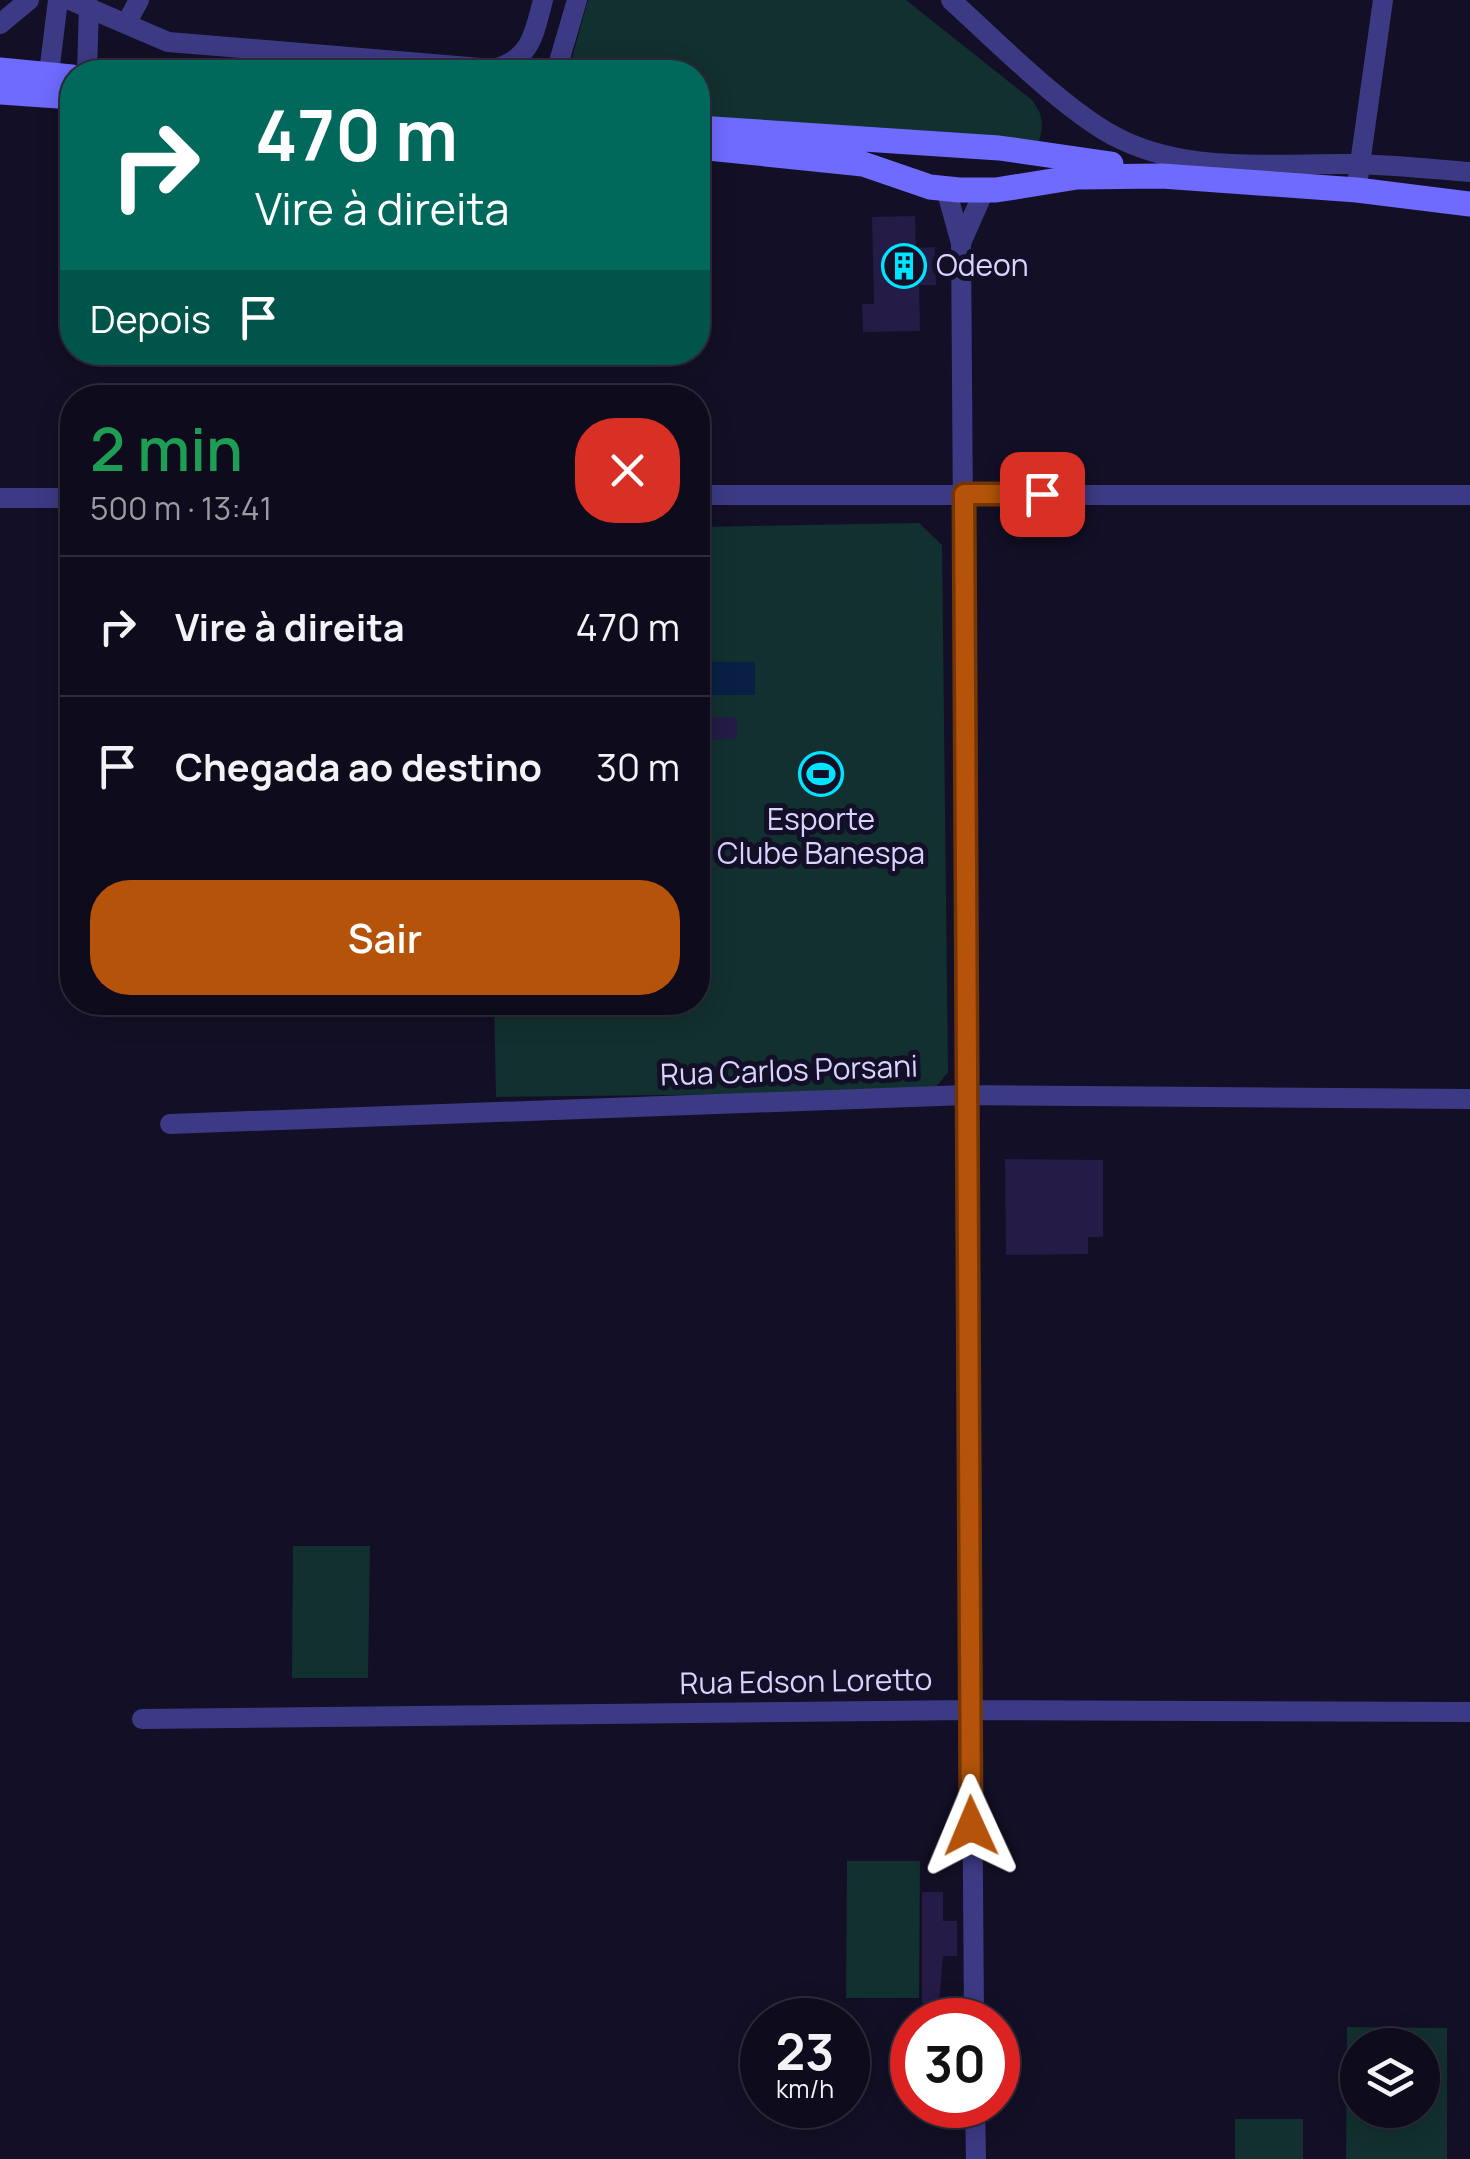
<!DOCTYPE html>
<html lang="pt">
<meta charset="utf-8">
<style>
body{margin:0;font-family:Manrope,sans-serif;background:#1c1929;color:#f1f3f6;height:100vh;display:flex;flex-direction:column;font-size:38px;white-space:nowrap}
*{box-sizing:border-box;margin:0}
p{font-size:32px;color:#9b9ba3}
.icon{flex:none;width:55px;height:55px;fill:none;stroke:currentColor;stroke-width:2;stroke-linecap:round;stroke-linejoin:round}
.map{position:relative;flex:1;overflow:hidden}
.details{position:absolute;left:60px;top:385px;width:650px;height:630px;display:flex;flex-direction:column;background:#0e0b1c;border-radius:40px;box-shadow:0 5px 25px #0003,0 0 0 2px #2e2b3b}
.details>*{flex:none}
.banner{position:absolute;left:60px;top:60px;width:650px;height:305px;border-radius:40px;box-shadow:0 5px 25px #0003,0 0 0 2px #2e2b3b;background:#00695c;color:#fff;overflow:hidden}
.controls{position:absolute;left:1340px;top:2028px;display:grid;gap:20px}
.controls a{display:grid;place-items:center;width:100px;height:100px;border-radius:50%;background:#0e0b1c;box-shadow:0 5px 25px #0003,0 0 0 2px #2e2b3b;font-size:50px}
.speed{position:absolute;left:740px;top:1998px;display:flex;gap:20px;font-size:50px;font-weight:700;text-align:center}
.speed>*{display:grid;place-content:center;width:130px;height:130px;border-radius:50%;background:#0e0b1c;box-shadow:0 5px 25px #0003,0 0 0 2px #2e2b3b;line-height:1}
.speed small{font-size:25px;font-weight:400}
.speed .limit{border:15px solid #d22;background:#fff;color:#111}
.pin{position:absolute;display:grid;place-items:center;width:85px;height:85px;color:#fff;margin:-42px;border-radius:20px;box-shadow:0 5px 15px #0006}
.me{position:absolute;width:110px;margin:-55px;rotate:359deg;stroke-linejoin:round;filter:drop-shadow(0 0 8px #0008)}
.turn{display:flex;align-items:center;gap:35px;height:210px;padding:0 30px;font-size:45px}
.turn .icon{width:130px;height:130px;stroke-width:2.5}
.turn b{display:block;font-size:70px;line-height:85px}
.then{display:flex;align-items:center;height:95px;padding:0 30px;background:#0003;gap:20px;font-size:38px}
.round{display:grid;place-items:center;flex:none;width:105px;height:105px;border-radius:40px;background:#1c1929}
.headline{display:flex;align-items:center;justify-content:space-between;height:170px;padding:0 30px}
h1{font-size:60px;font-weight:600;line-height:75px;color:#1e9e55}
.button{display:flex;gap:20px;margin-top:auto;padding:20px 30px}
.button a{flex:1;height:115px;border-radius:40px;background:#b45309;color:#fff;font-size:40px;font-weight:600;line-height:115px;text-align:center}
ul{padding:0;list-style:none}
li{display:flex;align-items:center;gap:30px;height:140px;padding:0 30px;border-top:2px solid #2e2b3b}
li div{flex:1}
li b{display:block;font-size:38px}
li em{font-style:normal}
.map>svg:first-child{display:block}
</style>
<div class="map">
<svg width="1470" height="2159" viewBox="0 0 1470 2159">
<rect width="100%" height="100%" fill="#130f26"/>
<!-- green -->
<path fill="#12302f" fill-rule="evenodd" d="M588 0H906L1032 100C1043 115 1044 124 1039 141L698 119V72H568Z
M919 523 942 545 948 1072 932 1092 496 1097 494 1003 698 1002V527Z
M293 1546H370L368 1678H292Z
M847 1861H920L919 1998H846Z
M1347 2027 1447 2028V2159H1346ZM1358 2045H1422V2110H1358Z
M1235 2119H1303V2159H1235Z"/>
<!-- water -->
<path fill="#0a1f44" d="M698 662H755V695H698Z"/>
<!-- building -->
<path fill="#241b47" d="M915 216 916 248 935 247 936 285H919L920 331 863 332 862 304H874L872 217Z
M737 717V739L698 740V718Z
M1005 1159 1103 1160V1237H1088V1254L1006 1255Z
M922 1892H943V1921H957V1956H943L939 2003H922Z"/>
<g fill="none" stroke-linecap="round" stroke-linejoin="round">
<!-- street -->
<path stroke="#3d3a85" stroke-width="20" d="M70 0 168 42 493 69C531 60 534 34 543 0
M951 0C995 40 1070 116 1122 140 1193 174 1279 163 1356 164 1394 165 1432 169 1470 172
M0 24 29 0
M126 24 139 0
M87 72 89 6
M556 72 577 0
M49 73 58 0
M1358 178 1383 0
M946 189 961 243 974 2020
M961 243 984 191
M698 495H1470
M0 498H72
M170 1124 966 1095 1470 1099
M142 1719 969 1710 1470 1712
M975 2105 976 2159"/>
<!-- secondary -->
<path stroke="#6f6bff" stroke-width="25" d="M0 70 72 77
M0 92 72 97
M698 128 999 148 1111 164
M698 147 863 164 930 187 959 190H996L1077 177 1162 176 1357 190 1470 204"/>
</g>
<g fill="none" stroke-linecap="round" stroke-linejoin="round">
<!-- route casing -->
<g stroke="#753606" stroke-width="25">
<path id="route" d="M971 1826 964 494H1042"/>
</g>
<!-- route -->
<use href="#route" stroke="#b45309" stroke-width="18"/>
</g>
<!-- icons -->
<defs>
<g id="building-ring" transform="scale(2.25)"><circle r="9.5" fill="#130f26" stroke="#00e5ff" stroke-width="1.5"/><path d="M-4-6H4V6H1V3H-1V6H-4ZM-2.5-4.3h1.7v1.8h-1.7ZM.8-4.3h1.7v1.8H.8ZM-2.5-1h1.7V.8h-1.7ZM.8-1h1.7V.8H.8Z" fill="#00e5ff"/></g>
<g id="stadium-ring" transform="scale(2.25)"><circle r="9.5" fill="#130f26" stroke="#00e5ff" stroke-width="1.5"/><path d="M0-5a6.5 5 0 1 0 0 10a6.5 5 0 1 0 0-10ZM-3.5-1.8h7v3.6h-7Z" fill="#00e5ff"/></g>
</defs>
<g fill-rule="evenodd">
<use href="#building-ring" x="904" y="266"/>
<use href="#stadium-ring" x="821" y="774"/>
</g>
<g text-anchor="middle" stroke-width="10" stroke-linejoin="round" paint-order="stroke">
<!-- poi labels -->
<g font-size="30" fill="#d9d4ff" stroke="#130f26" text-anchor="start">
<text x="936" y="276">Odeon</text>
<text x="821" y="830" text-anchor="middle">Esporte<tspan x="821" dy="34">Clube Banespa</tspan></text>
</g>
<!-- street labels -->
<g font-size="30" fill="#d9d4ff" stroke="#130f26">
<text transform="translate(789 1071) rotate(-2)" y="10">Rua Carlos Porsani</text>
<text transform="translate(806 1682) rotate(-1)" y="10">Rua Edson Loretto</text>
</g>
</g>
</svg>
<div class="controls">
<a><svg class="icon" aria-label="layers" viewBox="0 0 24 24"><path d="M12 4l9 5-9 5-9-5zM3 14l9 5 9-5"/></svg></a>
</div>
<div class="speed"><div>23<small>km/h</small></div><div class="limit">30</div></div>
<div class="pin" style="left:1042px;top:494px;background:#d93025"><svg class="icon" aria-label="arrive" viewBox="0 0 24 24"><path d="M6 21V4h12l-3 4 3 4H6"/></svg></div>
<svg class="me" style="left:971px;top:1826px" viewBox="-20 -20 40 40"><path d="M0-17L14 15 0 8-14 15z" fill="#b45309" stroke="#fff" stroke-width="4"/></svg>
<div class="banner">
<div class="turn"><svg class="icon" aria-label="right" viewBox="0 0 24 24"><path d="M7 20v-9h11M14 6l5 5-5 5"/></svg><div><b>470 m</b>Vire à direita</div></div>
<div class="then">Depois<svg class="icon" aria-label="arrive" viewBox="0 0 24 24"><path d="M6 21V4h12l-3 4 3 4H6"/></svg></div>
</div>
<section class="details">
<div class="headline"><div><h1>2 min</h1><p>500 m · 13:41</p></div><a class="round" style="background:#d93025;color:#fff"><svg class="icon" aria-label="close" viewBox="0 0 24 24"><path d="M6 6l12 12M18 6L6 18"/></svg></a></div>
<ul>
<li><svg class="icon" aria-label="right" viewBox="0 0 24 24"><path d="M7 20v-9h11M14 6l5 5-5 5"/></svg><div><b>Vire à direita</b></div><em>470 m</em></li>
<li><svg class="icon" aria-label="arrive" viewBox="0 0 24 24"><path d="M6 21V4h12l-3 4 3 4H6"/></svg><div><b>Chegada ao destino</b></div><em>30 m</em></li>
</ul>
<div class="button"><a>Sair</a></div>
</section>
</div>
